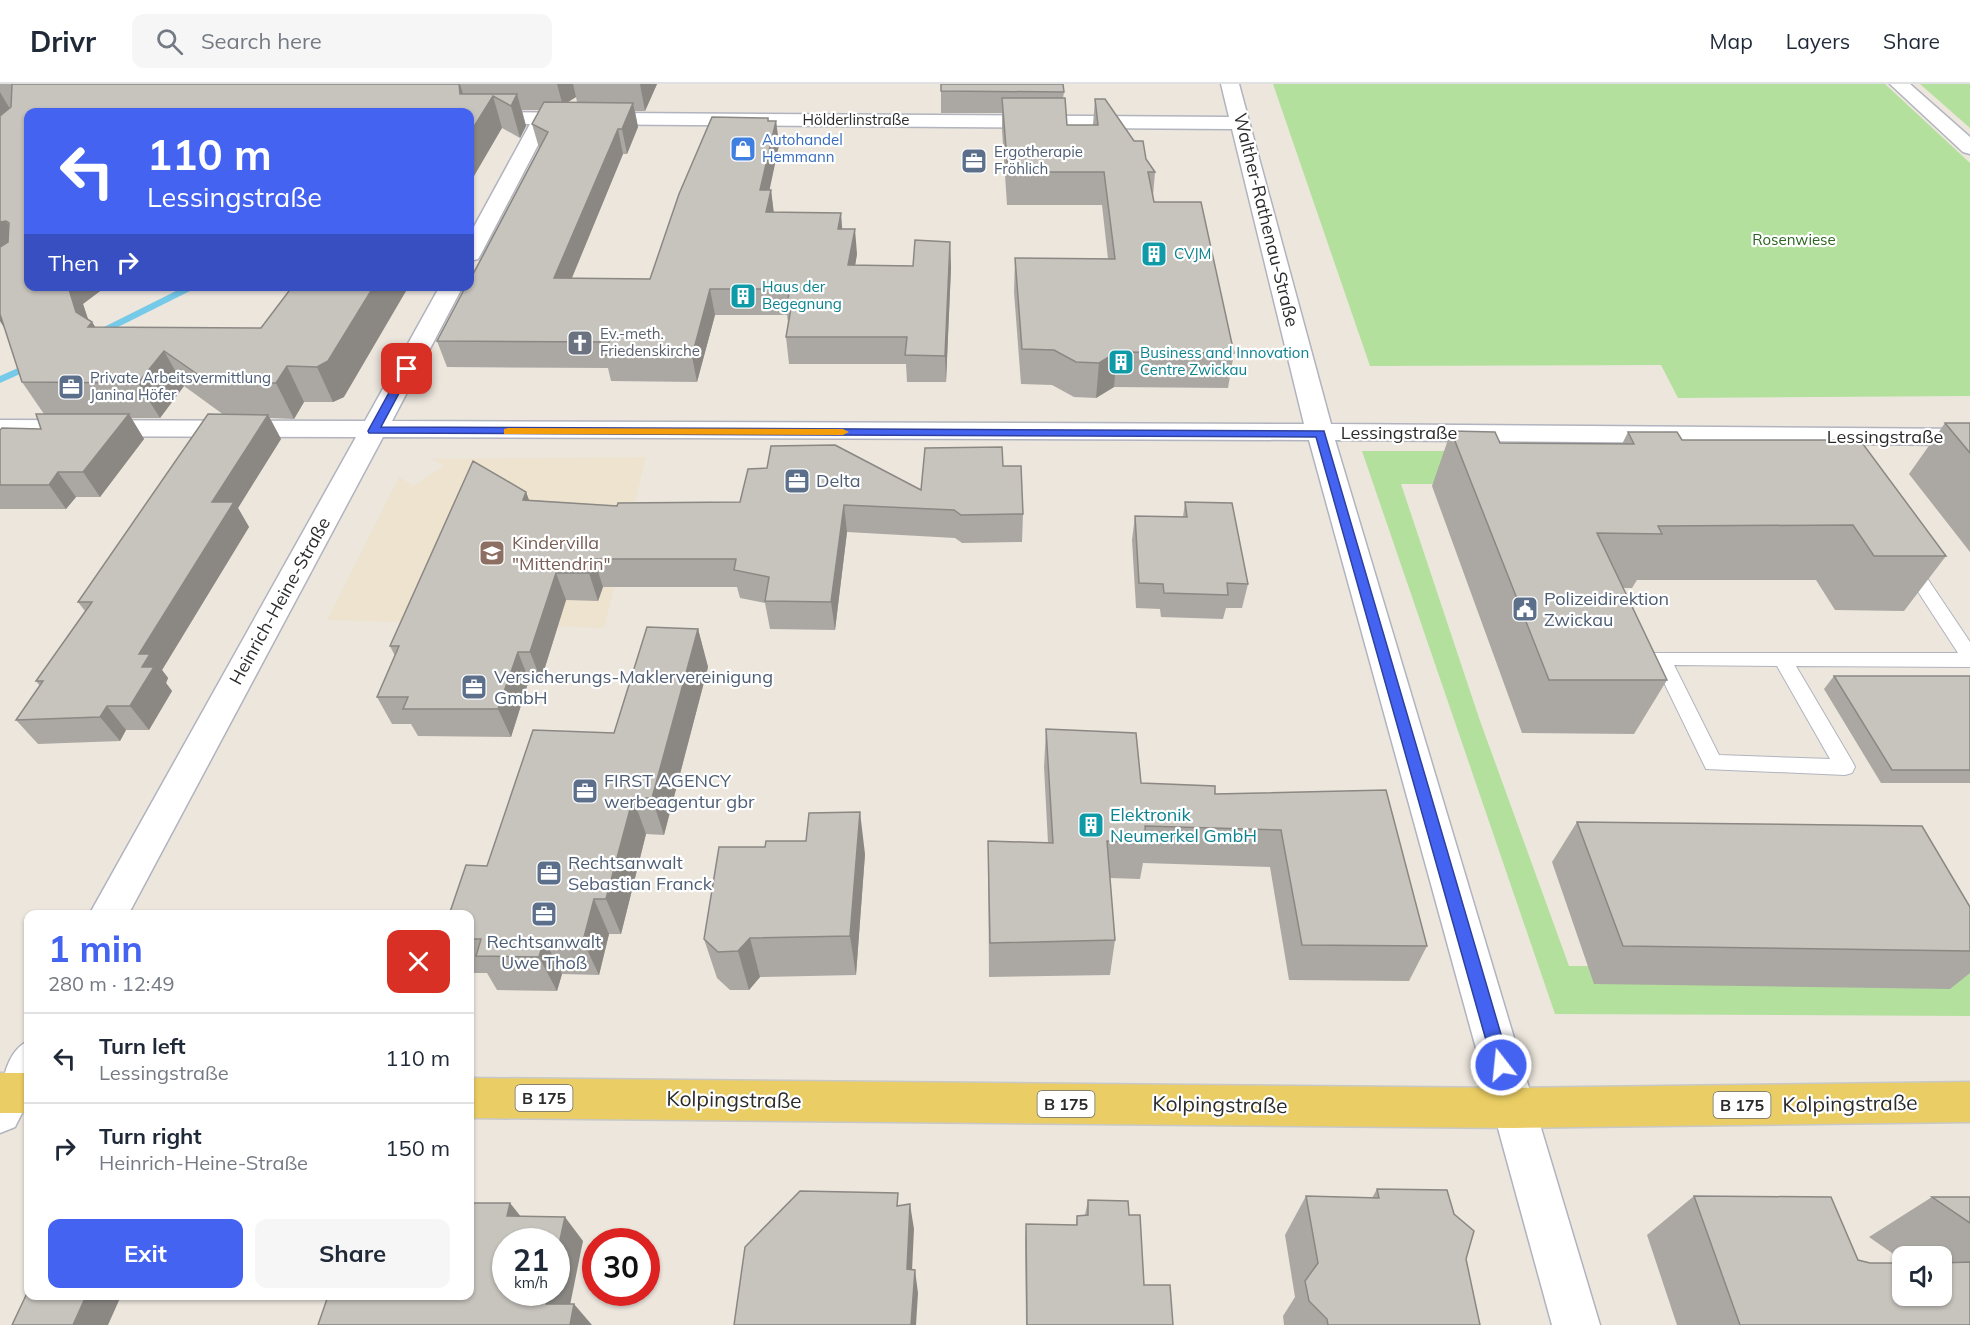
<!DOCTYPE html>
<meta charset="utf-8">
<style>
body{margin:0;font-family:Mulish,sans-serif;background:#f6f6f7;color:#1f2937;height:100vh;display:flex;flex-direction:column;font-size:22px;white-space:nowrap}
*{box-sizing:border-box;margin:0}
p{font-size:20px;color:#747a83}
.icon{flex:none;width:33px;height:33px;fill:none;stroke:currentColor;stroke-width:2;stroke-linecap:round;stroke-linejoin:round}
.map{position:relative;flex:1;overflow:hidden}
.side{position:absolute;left:24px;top:826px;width:450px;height:390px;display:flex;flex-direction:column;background:#fff;border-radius:12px;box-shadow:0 2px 4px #0004}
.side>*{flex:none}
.guide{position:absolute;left:24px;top:24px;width:450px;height:183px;border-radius:12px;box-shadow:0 2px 4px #0004;background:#4563f1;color:#fff;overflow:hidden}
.tools{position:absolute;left:1892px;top:1162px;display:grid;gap:12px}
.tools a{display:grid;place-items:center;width:60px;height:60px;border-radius:12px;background:#fff;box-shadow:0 2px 4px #0004;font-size:30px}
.speed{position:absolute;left:492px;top:1144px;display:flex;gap:12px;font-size:30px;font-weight:700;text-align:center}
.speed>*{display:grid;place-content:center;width:78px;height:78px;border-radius:50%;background:#fff;box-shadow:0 2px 4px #0004;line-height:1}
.speed small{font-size:15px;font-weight:400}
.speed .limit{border:9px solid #d22;background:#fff;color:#111}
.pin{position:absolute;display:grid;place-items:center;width:51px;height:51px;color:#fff;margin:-26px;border-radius:12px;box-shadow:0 3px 9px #0006}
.me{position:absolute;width:66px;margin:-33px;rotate:344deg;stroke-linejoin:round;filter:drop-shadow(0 0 4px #0008)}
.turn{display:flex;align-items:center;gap:21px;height:126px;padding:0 24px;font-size:27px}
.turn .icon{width:78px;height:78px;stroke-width:2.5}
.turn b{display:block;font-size:42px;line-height:51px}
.then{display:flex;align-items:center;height:57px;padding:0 24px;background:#0003;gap:12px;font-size:22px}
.round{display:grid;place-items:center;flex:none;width:63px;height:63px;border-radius:12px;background:#f6f6f7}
.headline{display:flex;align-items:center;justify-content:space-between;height:102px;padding:0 24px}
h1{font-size:36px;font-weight:700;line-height:45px;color:#4563f1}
.button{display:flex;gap:12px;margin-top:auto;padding:12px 24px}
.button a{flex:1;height:69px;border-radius:12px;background:#4563f1;color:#fff;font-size:24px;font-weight:700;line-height:69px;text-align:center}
.button a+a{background:#f6f6f7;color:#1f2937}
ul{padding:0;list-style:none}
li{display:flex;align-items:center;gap:18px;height:90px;padding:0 24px;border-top:2px solid #e0e1e3}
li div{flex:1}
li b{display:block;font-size:22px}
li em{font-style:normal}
header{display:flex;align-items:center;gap:36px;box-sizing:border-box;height:84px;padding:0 30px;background:#fff;border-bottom:2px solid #e0e1e3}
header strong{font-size:28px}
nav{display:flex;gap:33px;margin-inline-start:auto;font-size:21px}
.search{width:420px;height:54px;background:#f6f6f7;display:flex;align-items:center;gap:15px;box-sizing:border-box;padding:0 21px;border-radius:12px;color:#747a83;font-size:22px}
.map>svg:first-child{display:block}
</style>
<header>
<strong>Drivr</strong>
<div class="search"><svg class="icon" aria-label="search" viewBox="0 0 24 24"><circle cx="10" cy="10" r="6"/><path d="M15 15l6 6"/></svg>Search here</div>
<nav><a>Map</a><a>Layers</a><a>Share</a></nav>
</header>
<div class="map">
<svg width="1970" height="1241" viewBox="0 0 1970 1241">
<rect width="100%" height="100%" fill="#ece6dd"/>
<!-- education -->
<path fill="#ede3ce" d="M646 373 604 544 327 536 399 393 413 402 444 382 432 375Z"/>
<!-- green -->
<path fill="#b3e09c" d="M1273 0H1885L1970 79V312L1678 314 1661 281 1370 282Z
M1920 0H1970V44Z
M1362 367H1547L1566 400H1401L1479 634 1569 882 1970 884V932L1555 930Z"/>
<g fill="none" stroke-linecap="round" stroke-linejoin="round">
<!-- stream -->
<path fill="#75c9e9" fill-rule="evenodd" d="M186 202H200L96 254H88L86 252Z
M36 276 40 277V281L0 299V292Z"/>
<!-- lane casing -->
<g stroke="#b1b4be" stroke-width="2">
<path id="lane" d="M1909 474 1915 476 1970 558V583L1796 582 1852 677 1855 683 1852 689 1845 691 1706 685 1652 574 1654 569H1958L1900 480ZM1674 581 1777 582 1830 675 1719 671Z"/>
</g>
<!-- street casing -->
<g stroke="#b1b4be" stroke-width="3">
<path id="street" d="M1221 0H1239L1331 340 1970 345V361L1335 356 1600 1241H1552L1309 356 383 353 128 831H89L356 353 0 352V336L365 337 440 202H463L392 337 1304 340 1232 45 549 40 481 170 478 175 470 177V150L530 40H470V28L1229 33Z
M1890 0H1910L1970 53V70L1963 68Z
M28 957V1017L15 1043 0 1049C0 1015 0 971 28 957Z"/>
</g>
<!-- primary casing -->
<g stroke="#c8c8c8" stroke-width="3">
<path id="primary" d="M0 989H28V1029H0Z
M470 994 1514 1004 1970 998V1038L1514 1044 470 1034Z"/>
</g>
<!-- lane -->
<use href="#lane" fill="#fff" fill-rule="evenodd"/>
<!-- street -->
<use href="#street" fill="#fff" fill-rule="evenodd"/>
<!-- primary -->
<use href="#primary" fill="#eacd64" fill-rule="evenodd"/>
</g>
<!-- wall -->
<path fill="#aba8a3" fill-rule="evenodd" d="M0 0H657L645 27H635L638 43 627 70H623L572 194 650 195 769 37H776L779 61 769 106H771L774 129 842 145 857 170 855 181 913 182 950 158 951 184 946 298H907L906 280H789L786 253 788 238 787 231H715L697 298 611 297 608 284 447 283 437 257 539 64 532 40 540 26H522L526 42 520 54 502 44 28 28 83 220 88 235 92 238 96 244H261L292 203 344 313 333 318H304L294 335 270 334 281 355 238 424 249 443 162 586 168 594 166 599 172 607 149 646H126L120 657 38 660 16 636 40 602 36 597 85 527 78 518 224 331 184 302 160 334H131L144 355 100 413H76L66 425H0V346L41 345 44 330 22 298 5 245 0 237ZM576 13 577 18H568Z
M941 7 1064 8 1063 14 1067 41H1093L1095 15 1146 75 1155 88 1153 112 1154 118 1234 269 1228 304 1114 303 1096 314 1074 313 1052 301 1021 300 1014 208 1015 174 1108 175 1102 121H1007L1002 46V29H941Z
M1945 339H1970V468L1909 390Z
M1451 347 1500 359 1622 360 1628 348 1682 356 1946 472 1904 527 1835 526 1816 496H1637L1632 504H1623L1667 596 1634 650 1522 649 1432 402Z
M1003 382 1023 430 1022 458 962 459 955 454 847 448 835 546 770 545 765 519 740 514 737 503H603L598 517 566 516 541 596H529L511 653 418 652 411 640H392L377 613 395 572 390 562 526 408 529 416 617 422 740 418 921 406Z
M1185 418 1248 500 1242 524H1226L1223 535 1161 533 1160 525 1136 524 1132 456 1135 432 1183 433Z
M698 545 708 583 664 751 646 750 621 850H609L599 891 562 890 557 907 497 906 487 889H470V831L614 649Z
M1834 592H1970V699H1881L1824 605Z
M1046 645 1141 699 1215 710 1386 706 1427 862 1409 897 1289 896 1270 783 1143 779 1140 795 1110 794 1115 856 1110 891 989 893 988 757 1048 759 1044 683Z
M1577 738 1970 823V889L1950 905 1594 900 1552 778Z
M865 770 856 891 760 893 749 906H730L717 894 704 855Z
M1377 1105 1466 1175 1480 1241H1284L1283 1232 1295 1213 1285 1151 1306 1112 1372 1114Z
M1694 1112 1941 1212V1173H1902V1176L1869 1153 1932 1113H1970V1241H1677L1647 1151Z
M1088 1116 1129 1131 1144 1201 1173 1241H1026L1025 1156 1026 1140 1076 1141 1077 1132 1085 1131Z"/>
<!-- shaded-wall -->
<path fill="#8b8884" d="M459 0H460L468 26 460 10Z
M557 0H573L576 13 568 18 564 26Z
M640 0H657L645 27Z
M0 8 19 40 0 55Z
M517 10 526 42 520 54 511 22Z
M493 12 502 44 470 99V49Z
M633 19 638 43 627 70 622 45Z
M768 34 771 57 776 37 779 61 764 132 760 106Z
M618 45 623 70 561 220 554 194Z
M771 106 774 132 766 128Z
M841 129 843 155 838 145Z
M6 137 27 171 0 186V138Z
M855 145 857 170 851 207 848 181Z
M950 158 951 184 946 298 945 272Z
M68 202H107L83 220 90 241 92 238 114 273 98 263 76 228Z
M374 202H409L344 313 333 318 317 283Z
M710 205 715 231 697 298 692 272Z
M0 230 19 266 0 237Z
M164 267 184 302 160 334 138 299Z
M1117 268 1114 303 1096 314 1099 279Z
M287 282 304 318 294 335 276 299Z
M129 330 144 355 100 413 83 388Z
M268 331 281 355 238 424 249 443 162 586 168 594 166 599 172 607 149 646 130 622 142 583 139 570 212 418Z
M58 388 76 413 66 425 49 401Z
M526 408 536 436 523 416Z
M844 421 847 448 835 546 831 518Z
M594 475 603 503 598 517 589 489Z
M556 489 566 516 541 596 530 568Z
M698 545 708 583 664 751 652 714Z
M518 568 529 596 511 653 498 625Z
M107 622 126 646 120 657 100 633Z
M633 714 646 750 621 850 606 815Z
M860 728 865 770 856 891 850 852Z
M594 815 609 850 599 891 583 857Z
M750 854 760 893 749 906 738 867Z
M544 855 562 890 557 907 539 873Z
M510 1119 530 1144 507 1132Z
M910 1120 914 1145 911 1208 907 1185Z
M565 1133 583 1157 566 1241 546 1220 549 1209H556V1174Z
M915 1186 918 1209 916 1241H911Z
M86 1212H121L108 1241H73Z
M574 1220 592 1241H570Z"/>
<!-- building -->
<path fill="#c7c3bd" stroke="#8b8884" stroke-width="1.5" d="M12 0H459L460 10H517L511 22 493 12 470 49V28H28V202H68L76 228 92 238 88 243 261 244 292 203 374 202 328 277 317 283 287 282 276 299H210L164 267 138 299 22 298 0 230V163L8 158 9 139 6 137 0 138V32L11 23Z
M941 0H1063L1064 8 941 7Z
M1002 14H1065L1067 41H1098L1095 15H1105L1134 57H1143L1146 75 1155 88H1148L1154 118H1201L1234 269 1117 268 1099 279 1076 278 1054 266 1022 265 1015 174 1115 175 1104 88H1008Z
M544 18 633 19 622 45H618L554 194 650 195 679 110 712 33 768 34V37H776L760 106H771L766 128 841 129 838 145H855L848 181 913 182 915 156 950 158 945 272 905 271 907 253H786L791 224H786L790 205H710L692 272 604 271 609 258 437 257 466 202H470V196L548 48 532 40Z
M36 330H129L83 388H58L49 401H0V346L2 344 41 345Z
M208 330 268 331 212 418H234L139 570H150L142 583H154L130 622H107L100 633 16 636 43 597H36L92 518H78Z
M1945 339H1970V369Z
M1451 347 1495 348 1500 359 1634 360 1628 348H1677L1682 356H1860L1946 472H1874L1853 441 1658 442 1662 450 1597 449 1667 596H1549Z
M835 361 921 406 925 364 1002 363 1003 382H1021L1023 430 961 431 954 426 844 421 831 518 765 517 769 493 734 486 736 475H594L589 489H556L530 568H518L498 625H403L408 613H377L399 562H390L473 377 526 408 523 416 617 422 618 419 740 418 748 385 767 384 771 362Z
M1185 418 1232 419 1248 500 1227 499 1228 511 1164 509 1163 500 1139 499 1135 432 1187 433Z
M647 543 698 545 652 714H633L606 815H594L583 857 544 855 539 873 476 872 481 855H470V831H449L466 781 487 782 533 646 614 649Z
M1834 592H1970V686H1892Z
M1046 645 1136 649 1141 699 1215 702V710L1386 706 1427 862 1302 861 1281 746 1145 742 1146 759 1107 757 1115 856 990 859 988 757 1053 759Z
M860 728 850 852 750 854 738 867 718 868 704 855 719 763H765L766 757H806L809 729Z
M1577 738 1922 742 1970 823V867L1623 862Z
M1377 1105 1447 1106 1454 1130 1474 1147 1466 1175 1480 1241H1328L1327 1235 1309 1217 1305 1197 1318 1179 1306 1112 1379 1114Z
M800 1107 898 1109 897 1122 910 1120 907 1185 915 1186 911 1241H734L745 1163Z
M1694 1112 1831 1113 1858 1176 1870 1179H1902V1212H1941V1179L1970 1178V1241H1740Z
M1932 1113H1970V1139Z
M1088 1116 1128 1117 1129 1131H1140L1144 1201H1170L1173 1241H1027L1026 1140 1077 1141V1132L1088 1131Z
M470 1119H510L507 1132 565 1133 556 1174V1158H506V1209H549L546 1220H574L570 1241H318L328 1212H470Z
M28 1207V1212H86L73 1241H12Z"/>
<!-- route -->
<path fill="#4563f1" stroke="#2d409d" stroke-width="1.5" d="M403 283 412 285 381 343 1324 347 1510 981 1507 986 1501 989 1495 986 1493 981 1316 353 369 349 368 347Z"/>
<!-- slow -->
<path fill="#f59e0b" d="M508 344 843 345 849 348 843 351 504 350V345Z"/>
<!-- icons -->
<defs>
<g id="shop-square" transform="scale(1.35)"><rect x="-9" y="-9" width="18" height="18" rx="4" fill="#3f7fe0" stroke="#fff"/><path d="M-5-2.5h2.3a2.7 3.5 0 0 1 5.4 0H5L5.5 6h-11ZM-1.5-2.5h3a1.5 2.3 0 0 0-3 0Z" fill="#fff"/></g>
<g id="office-square" transform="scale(1.35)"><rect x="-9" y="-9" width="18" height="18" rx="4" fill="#5c6f8a" stroke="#fff"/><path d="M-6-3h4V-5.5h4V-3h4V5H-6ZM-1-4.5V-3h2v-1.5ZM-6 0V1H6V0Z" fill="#fff"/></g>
<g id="building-square" transform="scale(1.35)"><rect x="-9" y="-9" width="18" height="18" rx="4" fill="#0f9aa8" stroke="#fff"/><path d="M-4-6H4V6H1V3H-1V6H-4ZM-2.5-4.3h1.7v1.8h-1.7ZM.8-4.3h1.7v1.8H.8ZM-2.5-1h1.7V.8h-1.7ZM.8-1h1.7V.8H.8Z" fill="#fff"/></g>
<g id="church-square" transform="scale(1.35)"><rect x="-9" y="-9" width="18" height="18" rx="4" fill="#6b7280" stroke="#fff"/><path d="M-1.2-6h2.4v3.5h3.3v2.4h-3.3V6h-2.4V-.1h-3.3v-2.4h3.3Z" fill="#fff"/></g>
<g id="school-square" transform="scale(1.35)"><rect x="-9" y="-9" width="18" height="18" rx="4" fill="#8d6e63" stroke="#fff"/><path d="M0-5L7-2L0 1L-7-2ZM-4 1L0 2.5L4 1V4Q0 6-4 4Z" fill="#fff"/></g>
<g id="civic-square" transform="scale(1.35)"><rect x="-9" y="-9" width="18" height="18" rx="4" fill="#5c6f8a" stroke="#fff"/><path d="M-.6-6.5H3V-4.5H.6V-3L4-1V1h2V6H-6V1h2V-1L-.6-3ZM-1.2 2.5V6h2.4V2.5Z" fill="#fff"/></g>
</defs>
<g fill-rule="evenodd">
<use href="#shop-square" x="743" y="65"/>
<use href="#office-square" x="974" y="77"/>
<use href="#building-square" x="1154" y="170"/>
<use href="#building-square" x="743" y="212"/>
<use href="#church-square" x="580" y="259"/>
<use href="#building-square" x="1121" y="278"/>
<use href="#office-square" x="71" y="303"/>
<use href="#office-square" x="797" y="397"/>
<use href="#school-square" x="492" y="469"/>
<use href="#civic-square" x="1525" y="525"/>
<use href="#office-square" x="474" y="603"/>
<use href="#office-square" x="585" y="707"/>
<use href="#building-square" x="1091" y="741"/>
<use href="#office-square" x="549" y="789"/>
<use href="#office-square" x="544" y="830"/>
</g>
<g text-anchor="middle" stroke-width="4.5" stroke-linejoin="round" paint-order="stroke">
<!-- far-street labels -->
<g font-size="15" fill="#2b2b2b" stroke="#fff">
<text x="856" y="41">Hölderlinstraße</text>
</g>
<!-- far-shop labels -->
<g font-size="15" fill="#366cbe" stroke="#fff" text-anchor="start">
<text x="762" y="61">Autohandel<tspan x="762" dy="17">Hemmann</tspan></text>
</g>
<!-- far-service labels -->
<g font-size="15" fill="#4e5e75" stroke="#fff" text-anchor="start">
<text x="994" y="73">Ergotherapie<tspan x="994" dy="17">Fröhlich</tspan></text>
<text x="90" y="299">Private Arbeitsvermittlung<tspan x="90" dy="17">Janina Höfer</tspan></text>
</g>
<!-- far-park labels -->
<g font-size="15" fill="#2b651e" stroke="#fff">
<text x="1794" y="161">Rosenwiese</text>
</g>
<!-- far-culture labels -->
<g font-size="15" fill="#0d838f" stroke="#fff" text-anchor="start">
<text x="1174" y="175">CVJM</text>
<text x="762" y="208">Haus der<tspan x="762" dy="17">Begegnung</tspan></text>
<text x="1140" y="274">Business and Innovation<tspan x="1140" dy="17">Centre Zwickau</tspan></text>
</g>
<!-- far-worship labels -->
<g font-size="15" fill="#5b616d" stroke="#fff" text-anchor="start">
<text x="600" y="255">Ev.-meth.<tspan x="600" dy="17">Friedenskirche</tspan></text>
</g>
<!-- shield labels -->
<g fill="#fff" stroke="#6b6b6b" stroke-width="1.5">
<rect x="515.5" y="1001" width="57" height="26" rx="4.5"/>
<rect x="1037.5" y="1007" width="57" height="26" rx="4.5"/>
<rect x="1713.5" y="1008" width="57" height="26" rx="4.5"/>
</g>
<g font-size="16" font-weight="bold" fill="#2b2b2b">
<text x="544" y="1020">B 175</text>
<text x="1066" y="1026">B 175</text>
<text x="1742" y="1027">B 175</text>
</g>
<!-- street labels -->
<g font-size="18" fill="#2b2b2b" stroke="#fff">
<text transform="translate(1266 136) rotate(76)" y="6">Walther-Rathenau-Straße</text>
<text x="1399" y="355">Lessingstraße</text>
<text x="1885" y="359">Lessingstraße</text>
<text transform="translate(280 517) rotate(-61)" y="6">Heinrich-Heine-Straße</text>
</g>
<!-- service labels -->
<g font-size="18" fill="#4e5e75" stroke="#fff" text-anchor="start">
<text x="816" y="403">Delta</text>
<text x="1544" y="521">Polizeidirektion<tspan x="1544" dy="21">Zwickau</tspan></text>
<text x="494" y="599">Versicherungs-Maklervereinigung<tspan x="494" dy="21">GmbH</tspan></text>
<text x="604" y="703">FIRST AGENCY<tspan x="604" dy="21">werbeagentur gbr</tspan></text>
<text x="568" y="785">Rechtsanwalt<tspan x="568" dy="21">Sebastian Franck</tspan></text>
<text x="544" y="864" text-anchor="middle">Rechtsanwalt<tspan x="544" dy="21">Uwe Thoß</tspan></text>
</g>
<!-- education labels -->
<g font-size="18" fill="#785e54" stroke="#fff" text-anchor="start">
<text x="512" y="465">Kindervilla<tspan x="512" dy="21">"Mittendrin"</tspan></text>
</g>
<!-- culture labels -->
<g font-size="18" fill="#0d838f" stroke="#fff" text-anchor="start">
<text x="1110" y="737">Elektronik<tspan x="1110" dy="21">Neumerkel GmbH</tspan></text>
</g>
<!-- near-street labels -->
<g font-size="21" fill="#2b2b2b" stroke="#fff">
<text transform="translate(734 1016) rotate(1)" y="7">Kolpingstraße</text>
<text transform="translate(1850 1020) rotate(-1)" y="7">Kolpingstraße</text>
<text transform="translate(1220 1021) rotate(1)" y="7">Kolpingstraße</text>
</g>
</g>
</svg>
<div class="tools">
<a><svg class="icon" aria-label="sound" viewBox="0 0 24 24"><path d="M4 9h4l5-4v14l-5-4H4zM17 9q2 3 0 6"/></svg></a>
</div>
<div class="speed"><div>21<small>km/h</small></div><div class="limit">30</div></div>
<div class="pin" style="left:407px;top:285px;background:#d93025"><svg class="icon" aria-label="arrive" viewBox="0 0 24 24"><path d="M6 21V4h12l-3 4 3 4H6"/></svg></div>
<svg class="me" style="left:1501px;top:981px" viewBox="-20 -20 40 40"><circle r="17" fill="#4563f1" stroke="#fff" stroke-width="3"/><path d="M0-11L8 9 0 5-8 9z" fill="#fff"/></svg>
<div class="guide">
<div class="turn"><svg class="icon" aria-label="left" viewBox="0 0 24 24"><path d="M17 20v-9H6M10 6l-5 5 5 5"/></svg><div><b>110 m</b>Lessingstraße</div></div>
<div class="then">Then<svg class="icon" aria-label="right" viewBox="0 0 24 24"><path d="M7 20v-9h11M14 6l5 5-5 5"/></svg></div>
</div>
<section class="side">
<div class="headline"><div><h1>1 min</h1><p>280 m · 12:49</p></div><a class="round" style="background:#d93025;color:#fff"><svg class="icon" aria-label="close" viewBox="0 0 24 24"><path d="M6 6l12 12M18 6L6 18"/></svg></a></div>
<ul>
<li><svg class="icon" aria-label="left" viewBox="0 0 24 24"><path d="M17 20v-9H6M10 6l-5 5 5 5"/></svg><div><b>Turn left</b><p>Lessingstraße</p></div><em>110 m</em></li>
<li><svg class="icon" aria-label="right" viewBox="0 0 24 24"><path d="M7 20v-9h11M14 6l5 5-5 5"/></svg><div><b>Turn right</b><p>Heinrich-Heine-Straße</p></div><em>150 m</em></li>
</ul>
<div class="button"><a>Exit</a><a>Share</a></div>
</section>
</div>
